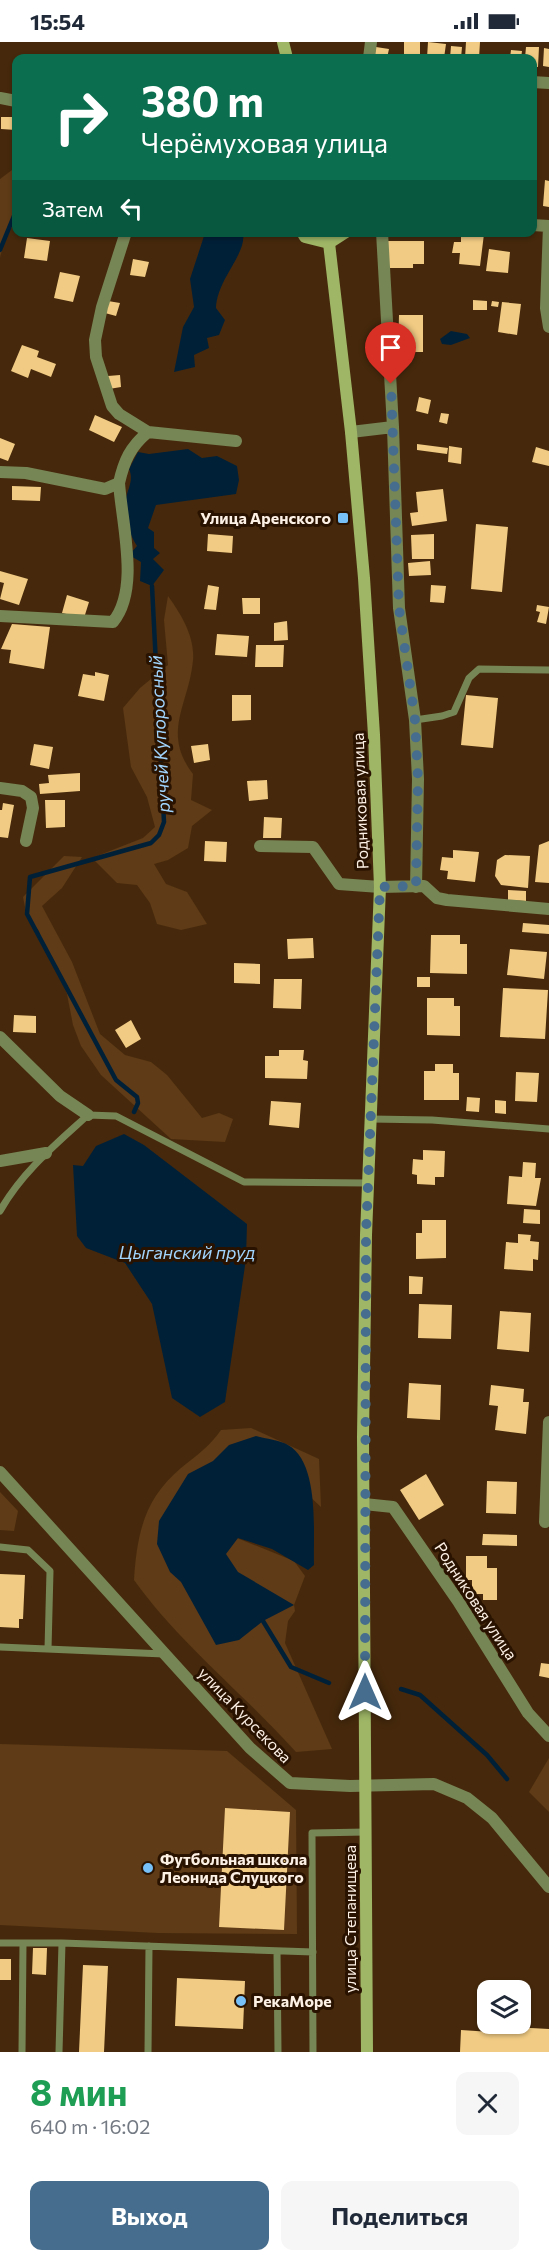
<!DOCTYPE html>
<html lang="ru">
<meta charset="utf-8">
<style>
body{margin:0;font-family:Commissioner,sans-serif;background:#f6f6f7;color:#1f2937;height:100vh;display:flex;flex-direction:column;font-size:22px;white-space:nowrap}
*{box-sizing:border-box;margin:0}
p{font-size:20px;color:#747a83}
.icon{flex:none;width:33px;height:33px;fill:none;stroke:currentColor;stroke-width:2;stroke-linecap:round;stroke-linejoin:round}
.map{position:relative;height:2010px;overflow:hidden}
.sheet{display:flex;flex-direction:column;background:#fff;flex:1}
.sheet>*{flex:none}
.top-card{position:absolute;left:12px;top:12px;width:525px;height:183px;border-radius:12px;box-shadow:0 2px 4px #0004;background:#0b6e4f;color:#fff;overflow:hidden}
.fabs{position:absolute;left:477px;top:1938px;display:grid;gap:12px}
.fabs a{display:grid;place-items:center;width:54px;height:54px;border-radius:12px;background:#fff;box-shadow:0 2px 4px #0004;font-size:30px}
.pin{position:absolute;display:grid;place-items:center;width:51px;height:51px;color:#fff;margin:-62px -26px;border-radius:50% 50% 50% 0;rotate:-45deg;box-shadow:0 0 6px #0007}
.pin .icon{rotate:45deg}
.me{position:absolute;width:66px;margin:-33px;rotate:0deg;stroke-linejoin:round;filter:drop-shadow(0 0 4px #0008)}
.turn{display:flex;align-items:center;gap:21px;height:126px;padding:0 30px;font-size:27px}
.turn .icon{width:78px;height:78px;stroke-width:2.5}
.turn b{display:block;font-size:42px;line-height:51px}
.then{display:flex;align-items:center;height:57px;padding:0 30px;background:#0003;gap:12px;font-size:22px}
.round{display:grid;place-items:center;flex:none;width:63px;height:63px;border-radius:12px;background:#f6f6f7}
.summary{display:flex;align-items:center;justify-content:space-between;height:102px;padding:0 30px}
h1{font-size:36px;font-weight:700;line-height:45px;color:#1e9e55}
.action{display:flex;gap:12px;margin-top:auto;padding:12px 30px}
.action a{flex:1;height:69px;border-radius:12px;background:#466d8d;color:#fff;font-size:24px;font-weight:700;line-height:69px;text-align:center}
.action a+a{background:#f6f6f7;color:#1f2937}
.status{display:flex;justify-content:space-between;align-items:center;height:42px;padding:0 30px;background:#fff;direction:ltr}
.status svg{height:16px;fill:currentColor}
.map>svg:first-child{display:block}
</style>
<div class="status"><b>15:54</b><svg viewBox="0 0 49 12"><path d="M0 12V9h3v3zM5 12V6h3v6zM10 12V3h3v9zM15 12V0h3v12zM26 1h20v11H26zM47 4h2v5h-2z"/></svg></div>
<div class="map">
<svg width="549" height="2010" viewBox="0 0 549 2010">
<rect width="100%" height="100%" fill="#46290c"/>
<!-- green -->
<path fill="#5f3b17" d="M16 125V181L7 191 0 215V137Z
M168 554C181 572 195 595 193 618 189 663 161 690 193 732L191 758 212 768 192 784 188 806 168 818 154 822 166 842 187 850 207 882 181 888 157 882 150 861 137 843 117 841 92 816 143 796 155 785 147 755 131 725 123 666 140 646 168 623 164 578Z
M64 814 82 815 62 846 42 864 72 920 100 992 125 1013 151 1020 167 1033 202 1076 219 1071 233 1077 225 1100 171 1097 101 1033 81 1004 73 983 67 952 58 925 46 910 39 889 27 875 23 855Z
M251 1386 319 1417 321 1465 291 1437 232 1494 294 1519 305 1534 294 1563 295 1569 288 1579 285 1601 332 1707 296 1710C243 1651 180 1602 134 1538 137 1492 144 1457 181 1426 196 1414 210 1404 221 1388Z
M0 1450 18 1469 14 1489 0 1488Z
M0 1702 227 1709 296 1768 297 1892 158 1891 0 1883Z
M549 1716V1770L529 1750Z"/>
<!-- water -->
<path fill="#002038" d="M205 191H243C247 212 217 237 216 266L225 278 219 293 207 296 209 306 194 313 195 325 174 330 183 285 194 265 190 237Z
M451 289 467 292 470 296 451 303 442 302 440 297Z
M188 407 202 416 217 414 237 424 239 438 236 452 156 463 148 486 154 490V506L160 511 153 517 164 528 152 544 140 539 141 520 129 513 137 504C129 491 125 479 125 464 125 450 135 440 129 427L138 410 149 412Z
M124 1092 144 1103 247 1182 246 1217 225 1360 200 1375 172 1356 152 1262 125 1221 86 1206 77 1194 73 1123 83 1124 96 1104Z
M256 1394C266 1397 280 1398 288 1403 320 1421 313 1491 314 1523L308 1528 272 1507 238 1496 226 1512 238 1530 294 1563 263 1579 239 1598 216 1603 181 1540 170 1530 157 1502 159 1479 188 1432 213 1419 229 1403Z"/>
<g fill="none" stroke-linecap="round" stroke-linejoin="round">
<!-- stream -->
<path stroke="#002038" stroke-width="4.5" d="M0 208 16 169
M134 1070 138 1061 137 1055 116 1038 27 872 30 835 151 801 159 793 164 780 152 544
M263 1579 291 1625 329 1641
M401 1647 420 1653 487 1713 507 1737"/>
</g>
<!-- building -->
<path fill="#f1cb83" d="M404 0H420V16H404Z
M428 0 446 2 444 16H427Z
M466 0H480L479 16H465Z
M451 4 462 5 461 16H450Z
M376 5 389 7 387 16H374Z
M526 5H539L538 25H532V16H525Z
M544 6 549 7V25L543 24Z
M511 8 522 9 521 16H510Z
M1 75H16V88L1 87Z
M545 138 549 139V165L543 164Z
M461 190 484 192 480 224 459 222 460 211H452L454 200H461Z
M27 196 50 199 47 219 24 216Z
M388 199H424V222H413V226H388Z
M489 207 510 210 508 231 486 229Z
M133 217 149 220 145 235 130 233Z
M60 230 80 234 73 260 54 256Z
M473 258 487 259V268H473Z
M108 259 120 261 116 274 105 271Z
M492 259 499 260 498 265 491 264Z
M502 260 521 262 517 293 498 290Z
M399 273H423V310H398Z
M22 303 39 309 37 315 56 322 51 335 31 327 28 336 11 329Z
M120 333 121 345 109 347 108 334Z
M419 355 431 358 428 372 416 369Z
M441 371 449 372 447 382 439 380Z
M95 373 122 385 114 400 89 388Z
M0 396 15 402 8 419 0 416Z
M417 402 448 406 447 412 417 408Z
M449 404 462 406 461 422 448 420Z
M536 405 549 409V424L532 420Z
M12 444 41 445 40 459 12 458Z
M443 447 447 479 412 484 410 471 418 470 416 450Z
M476 482 508 485 502 550 471 547Z
M208 492 233 494 232 511 207 509Z
M434 492V517H412L411 493Z
M430 519 431 533 409 534 408 521Z
M0 529 28 537 19 563 0 557 4 541 0 540Z
M208 543 219 545 216 568 204 567Z
M431 543 446 544 444 561 430 560Z
M67 553 89 560 84 576 62 571Z
M242 556H260V572H243Z
M537 563 549 565 546 582 537 580 540 570 536 569Z
M287 579 288 598 274 599V581Z
M12 582 50 585 44 627 9 621 11 608 1 607Z
M217 592 249 594 247 615 215 613Z
M256 603H284L283 625H255Z
M95 630 109 633 104 659 78 654 83 632 95 634Z
M232 653H251V678L232 679Z
M466 653 498 656 493 706 461 703Z
M34 702 53 705 49 727 30 723Z
M208 702 210 718 194 721 191 704Z
M80 731V749L40 752 39 742 49 741 48 733Z
M267 738 268 757 249 759 247 739Z
M45 758H65V785L46 786Z
M3 761 14 763 8 796 0 795V768H2Z
M264 775 282 776 281 796H263Z
M205 799 227 800 226 820 204 819Z
M549 799V841L535 840 539 803Z
M453 808 479 810 475 840 447 837 448 829 440 828 442 815 453 816Z
M505 813 530 814 528 846 501 843 495 834 497 818Z
M508 848 526 849V859L508 858Z
M523 881 549 883V892L522 890Z
M431 893H460V902H467V932L430 931Z
M313 896 314 916 288 917 287 897Z
M510 907 547 910 544 937 507 933Z
M234 921 260 922V942L234 941Z
M417 935H430V945H417Z
M274 937H302L301 967 273 966Z
M503 946 548 948 545 997 500 995Z
M427 956H454V964H460V994L427 993Z
M14 973 36 974V991L13 990Z
M131 978 141 997 126 1006 115 988Z
M279 1008H304L303 1018 308 1019 307 1037 265 1036V1014H279Z
M435 1022H453V1031H459V1058H424V1029H435Z
M516 1030 539 1031 537 1060 515 1059Z
M467 1055 480 1056 479 1070 466 1069Z
M495 1058 506 1059V1072L495 1071Z
M271 1059 301 1061 299 1086 269 1083Z
M423 1108 445 1109 444 1135H435V1143L417 1142V1133L412 1132 413 1117 423 1118Z
M523 1120 536 1121 535 1136H541L536 1164 507 1162 509 1134 522 1135Z
M524 1167 540 1168V1182L523 1181Z
M422 1178H446V1216L416 1217V1191H422Z
M518 1192 531 1193 530 1199 539 1200 538 1218 533 1217V1229L504 1227 506 1200 518 1201Z
M409 1234 423 1235 422 1252H409Z
M419 1262 452 1263 451 1297 418 1296Z
M500 1269 531 1271 529 1310 497 1307Z
M409 1341 441 1343 440 1378 407 1376Z
M491 1343 524 1347 523 1360H529L526 1392 495 1388 498 1364 489 1363Z
M426 1432 444 1463 419 1478 400 1448Z
M487 1439 517 1440 516 1472 486 1471Z
M483 1492 517 1493V1504L482 1503Z
M466 1514H487V1526H497V1558H483V1552H472V1538H466Z
M0 1532 25 1533 23 1577H19V1586L0 1585Z
M541 1621 549 1622V1636L539 1634Z
M225 1766 290 1770 284 1888 219 1885Z
M33 1906H47L46 1933 32 1932Z
M0 1917H11V1938H0Z
M83 1923 108 1924 104 2010H79Z
M177 1936 245 1939 243 1987 175 1984Z
M492 1984 549 1987V2010H460L461 1988 491 1990Z"/>
<g fill="none" stroke-linecap="round" stroke-linejoin="round">
<!-- lane -->
<path stroke="#778655" stroke-width="7" d="M415 678 442 674 454 670 469 636 479 627 549 628
M371 1077 432 1078 549 1087
M0 1169C22 1130 56 1102 88 1073L116 1074 244 1140 368 1141
M0 1505 28 1508 50 1529 48 1607
M0 1605 164 1612
M0 1901H23L22 2010
M23 1901H62L59 2010
M62 1901 313 1910
M277 1909 278 2010
M148 2010 149 1904
M313 2010 312 1791 366 1790"/>
<!-- street -->
<path stroke="#778655" stroke-width="12" d="M369 16 371 0
M532 40 549 41
M0 56 16 59
M532 183 549 184 546 266 549 285
M126 190 102 265 95 298 96 315 112 364 119 372 148 390 236 399
M382 190 393 385 399 566 415 678 418 737 416 845
M351 390 393 385
M0 430 26 431 105 447 119 441C124 419 130 405 148 390
M0 574 113 580C140 547 122 483 119 441
M0 746 22 749 31 755 33 766 26 799
M260 804 313 805 339 842 380 845 424 844 437 856 447 858 549 867
M0 995 60 1054 88 1073
M0 1119 46 1111
M0 1430 250 1706 290 1741 350 1744 434 1742 467 1756 492 1776 549 1845
M364 1462 393 1465 458 1559 528 1671 549 1694
M545 1480 549 1380"/>
<!-- secondary -->
<path stroke="#9eb666" stroke-width="12" d="M283 0 287 16
M302 190 305 195 329 201 346 190
M329 201 351 390 364 536 374 693 380 845 366 1193 363 1395 367 2010"/>
</g>
<g fill="none" stroke-linecap="round" stroke-linejoin="round">
<!-- route -->
<path stroke="#466d8d" stroke-width="10" stroke-dasharray="0 18" d="M365 1650 366 1193 380 845 416 844 418 737 415 678 399 566 391 342"/>
</g>
<!-- markers -->
<g fill="#76c0f7" stroke="#291300" stroke-width="2">
<rect x="337" y="470" width="12" height="12" rx="3"/>
<circle cx="148" cy="1826" r="6"/>
<circle cx="241" cy="1959" r="6"/>
</g>
<g text-anchor="middle" stroke-width="6" stroke-linejoin="round" paint-order="stroke">
<!-- poi labels -->
<g font-size="16" font-weight="bold" fill="#fcefe4" stroke="#291300" text-anchor="start">
<text x="331" y="482" text-anchor="end">Улица Аренского</text>
<text x="160" y="1823">Футбольная школа<tspan x="160" dy="18">Леонида Слуцкого</tspan></text>
<text x="253" y="1965">РекаМоре</text>
</g>
<!-- street labels -->
<g font-size="16" fill="#fcefe4" stroke="#291300">
<text transform="translate(360 759) rotate(-92)" y="6">Родниковая улица</text>
<text transform="translate(476 1559) rotate(57)" y="6">Родниковая улица</text>
<text transform="translate(245 1673) rotate(46)" y="6">улица Курсекова</text>
<text transform="translate(350 1877) rotate(-90)" y="6">улица Степанищева</text>
</g>
<!-- water labels -->
<g font-size="18" font-style="italic" fill="#a1d4fd" stroke="#291300">
<text transform="translate(160 692) rotate(-93)" y="6">ручей Купоросный</text>
<text x="187" y="1217">Цыганский пруд</text>
</g>
</g>
</svg>
<div class="fabs">
<a><svg class="icon" aria-label="layers" viewBox="0 0 24 24"><path d="M12 4l9 5-9 5-9-5zM3 14l9 5 9-5"/></svg></a>
</div>
<div class="pin" style="left:391px;top:342px;background:#d93025"><svg class="icon" aria-label="arrive" viewBox="0 0 24 24"><path d="M6 21V4h12l-3 4 3 4H6"/></svg></div>
<svg class="me" style="left:365px;top:1650px" viewBox="-20 -20 40 40"><path d="M0-17L14 15 0 8-14 15z" fill="#466d8d" stroke="#fff" stroke-width="4"/></svg>
<div class="top-card">
<div class="turn"><svg class="icon" aria-label="right" viewBox="0 0 24 24"><path d="M7 20v-9h11M14 6l5 5-5 5"/></svg><div><b>380 m</b>Черёмуховая улица</div></div>
<div class="then">Затем<svg class="icon" aria-label="left" viewBox="0 0 24 24"><path d="M17 20v-9H6M10 6l-5 5 5 5"/></svg></div>
</div>
</div>
<section class="sheet">
<div class="summary"><div><h1>8 мин</h1><p>640 m · 16:02</p></div><a class="round"><svg class="icon" aria-label="close" viewBox="0 0 24 24"><path d="M6 6l12 12M18 6L6 18"/></svg></a></div>
<div class="action"><a>Выход</a><a>Поделиться</a></div>
</section>
